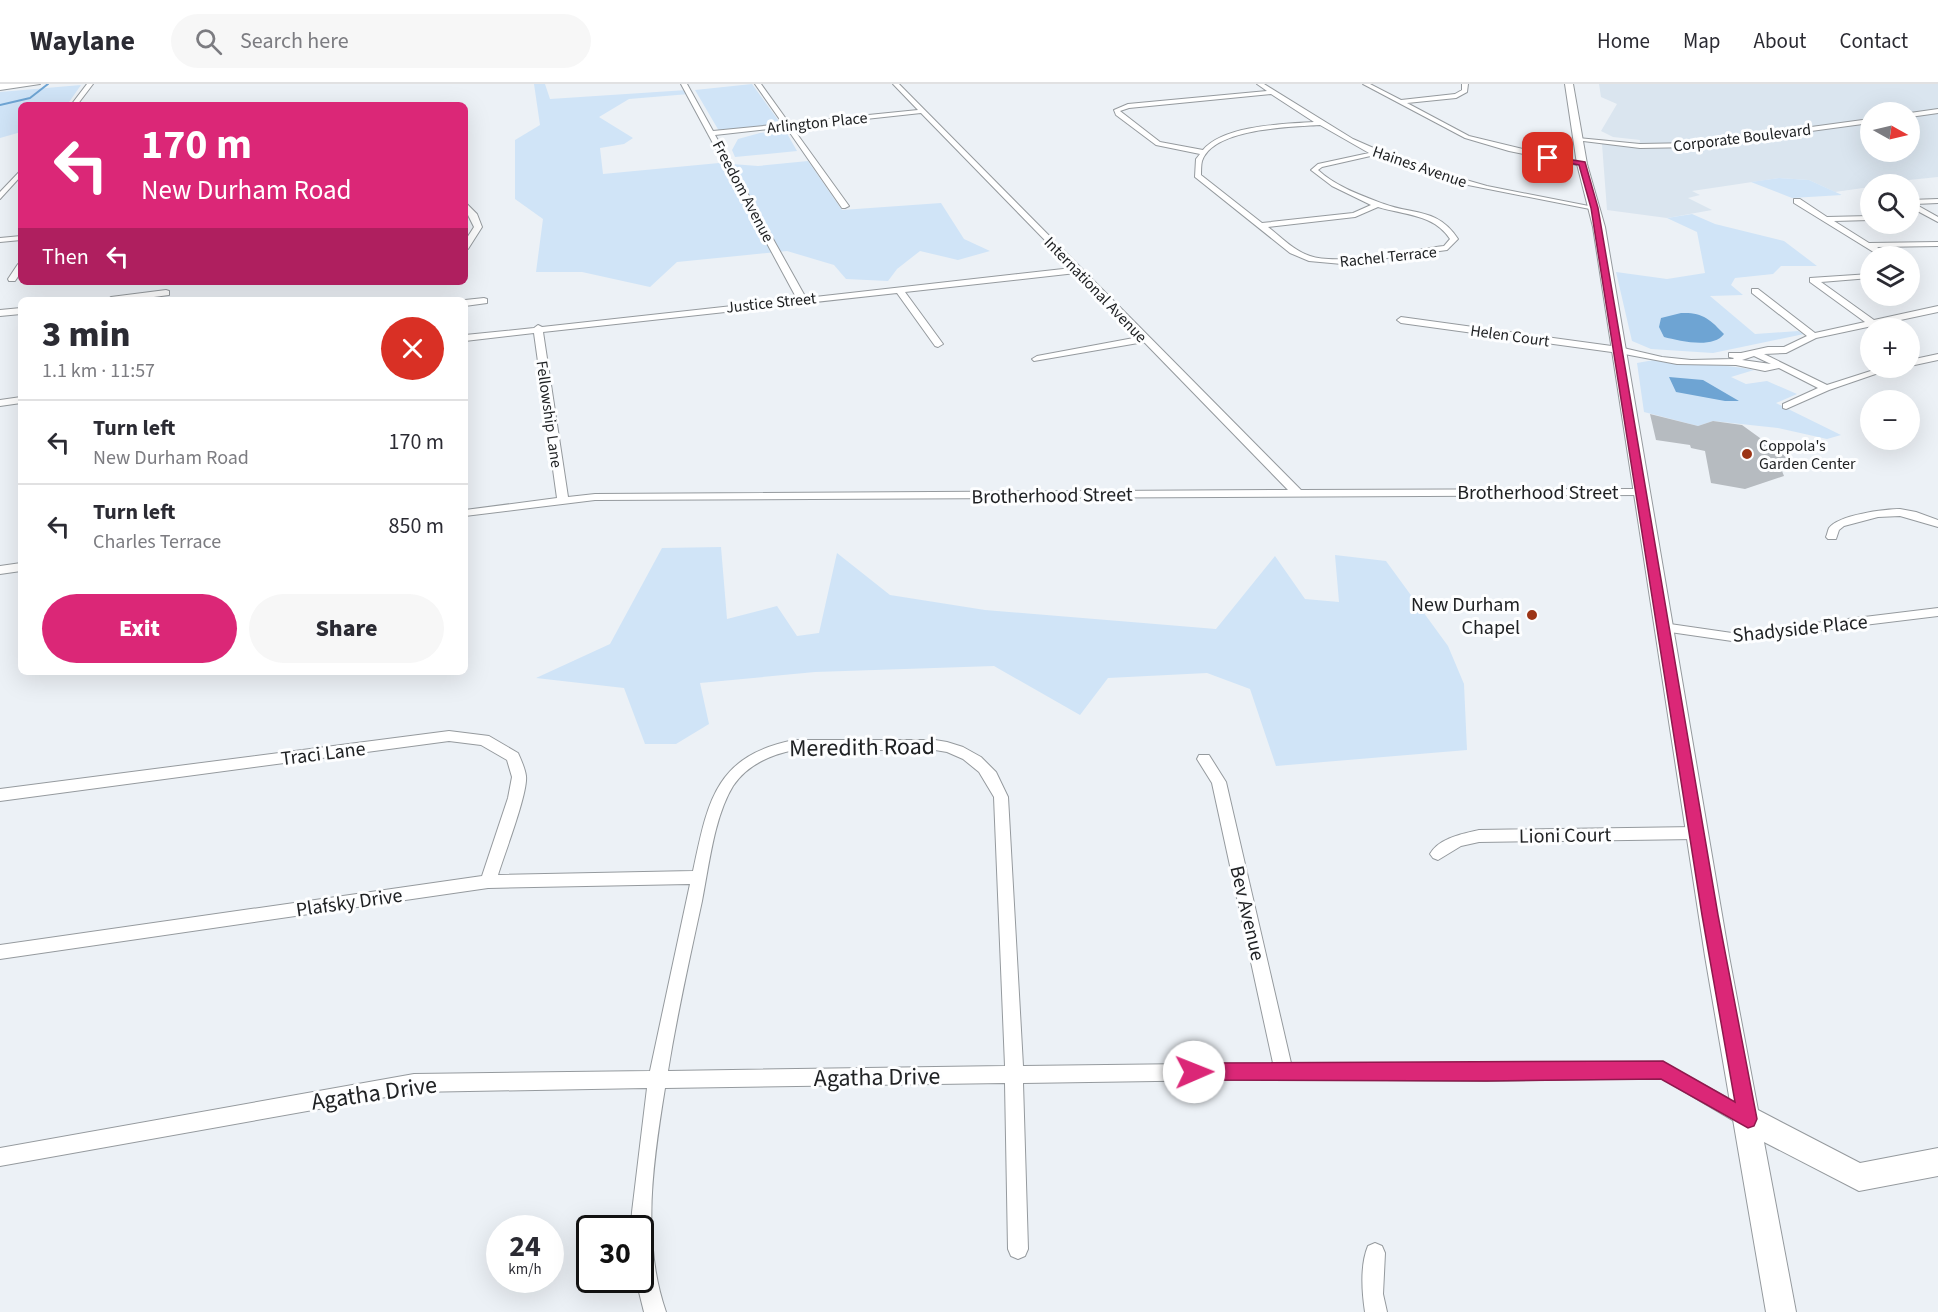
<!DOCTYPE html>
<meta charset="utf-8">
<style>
body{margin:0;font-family:"Source Sans 3",sans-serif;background:#f7f7f7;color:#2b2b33;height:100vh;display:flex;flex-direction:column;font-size:22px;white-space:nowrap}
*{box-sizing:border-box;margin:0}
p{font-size:20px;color:#7c7c81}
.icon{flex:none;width:33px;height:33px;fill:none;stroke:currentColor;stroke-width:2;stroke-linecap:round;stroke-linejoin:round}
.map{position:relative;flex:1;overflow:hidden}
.drawer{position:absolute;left:18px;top:213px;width:450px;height:378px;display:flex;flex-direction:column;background:#fff;border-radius:9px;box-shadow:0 6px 24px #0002}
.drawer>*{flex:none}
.banner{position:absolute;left:18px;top:18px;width:450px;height:183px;border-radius:9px;box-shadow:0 6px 24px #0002;background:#db2777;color:#fff;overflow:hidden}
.needle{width:39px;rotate:98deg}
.buttons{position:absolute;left:1860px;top:18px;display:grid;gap:12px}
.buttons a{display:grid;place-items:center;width:60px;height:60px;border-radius:50%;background:#fff;box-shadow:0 6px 24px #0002;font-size:30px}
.speed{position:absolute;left:486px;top:1131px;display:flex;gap:12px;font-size:30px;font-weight:700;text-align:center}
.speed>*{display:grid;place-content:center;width:78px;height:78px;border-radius:50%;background:#fff;box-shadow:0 6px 24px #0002;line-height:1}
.speed small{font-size:15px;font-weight:400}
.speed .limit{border:3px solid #111;border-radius:9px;background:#fff;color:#111}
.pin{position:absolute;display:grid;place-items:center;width:51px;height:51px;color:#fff;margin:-26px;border-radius:12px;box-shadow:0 3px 9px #0006}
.me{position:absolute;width:66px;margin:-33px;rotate:89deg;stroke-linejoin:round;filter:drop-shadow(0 0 4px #0008)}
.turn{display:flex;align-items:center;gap:21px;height:126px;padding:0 24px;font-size:27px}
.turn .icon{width:78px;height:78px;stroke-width:2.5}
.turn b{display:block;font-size:42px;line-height:51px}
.then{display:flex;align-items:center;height:57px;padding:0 24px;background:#0003;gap:12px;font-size:22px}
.round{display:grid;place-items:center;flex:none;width:63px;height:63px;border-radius:32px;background:#f7f7f7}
.overview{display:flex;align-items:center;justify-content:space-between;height:102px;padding:0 24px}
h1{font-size:36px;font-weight:800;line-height:45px}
.primary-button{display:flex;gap:12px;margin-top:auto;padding:12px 24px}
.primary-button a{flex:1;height:69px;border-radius:36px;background:#db2777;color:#fff;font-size:24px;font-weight:800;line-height:69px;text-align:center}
.primary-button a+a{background:#f7f7f7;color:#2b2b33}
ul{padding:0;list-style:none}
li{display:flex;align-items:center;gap:18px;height:84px;padding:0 24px;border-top:2px solid #e1e1e2}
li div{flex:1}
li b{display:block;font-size:22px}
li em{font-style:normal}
header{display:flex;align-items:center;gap:36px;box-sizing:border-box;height:84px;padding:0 30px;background:#fff;border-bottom:2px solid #e1e1e2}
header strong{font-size:28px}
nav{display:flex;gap:33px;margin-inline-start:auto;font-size:21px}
.search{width:420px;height:54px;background:#f7f7f7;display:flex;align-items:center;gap:15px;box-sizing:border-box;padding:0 21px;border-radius:33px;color:#7c7c81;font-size:22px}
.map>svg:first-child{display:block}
</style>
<header>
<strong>Waylane</strong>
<div class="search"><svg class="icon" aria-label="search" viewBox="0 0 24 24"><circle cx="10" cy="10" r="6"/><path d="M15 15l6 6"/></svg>Search here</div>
<nav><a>Home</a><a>Map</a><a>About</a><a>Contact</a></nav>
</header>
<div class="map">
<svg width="1938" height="1228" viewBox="0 0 1938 1228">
<rect width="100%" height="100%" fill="#ecf1f6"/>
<!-- built -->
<path fill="#dae5ef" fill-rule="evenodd" d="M1599 0H1938V93L1870 100V103L1835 108 1809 96 1779 94 1692 107 1700 111 1688 114 1712 126 1667 134 1607 126 1602 60 1639 63 1640 56 1613 53 1601 47 1617 20 1601 13ZM1870 28H1910V68H1870Z"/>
<!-- green -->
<path fill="#d0e4f7" d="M534 0H545L550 15 687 6 689 10 629 15 599 33 633 54 624 60 600 64 603 90 719 79 758 82 808 77 842 126 941 119 964 155 990 167 958 176 920 167 897 185 888 197 846 195 834 181 787 167 677 178 650 203 582 188H536L543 135 515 115V56L540 41Z
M752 0 781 40 719 47 695 6Z
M81 1 67 21H21V48L0 54V8Z
M785 46 797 67 735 73 732 66 738 55 760 49Z
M1779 94 1809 96 1842 111 1792 114 1751 98Z
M1692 130 1715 140 1784 157 1817 182H1781L1773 190 1735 194 1731 201 1743 211 1710 212 1755 250 1798 247 1804 250 1713 269 1651 265 1632 257 1616 188 1667 195 1705 189 1697 148 1667 134Z
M1654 276C1687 282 1721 279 1754 286L1731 293 1746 300 1767 297 1797 310 1776 319 1841 351 1827 355 1778 344 1713 337 1698 342 1644 328 1637 279Z
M721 463 727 535 777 522 797 552 819 549 837 469 890 511 985 526 1216 545 1275 472 1305 515 1339 518 1335 471 1386 477 1448 562 1464 600 1467 666 1276 682 1250 605 1207 589 1108 594 1080 631 994 582 815 588 700 599 709 640 676 660H645L624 604 536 594 610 560 662 464Z"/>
<!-- water -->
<path fill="#6ea4d3" d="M1681 229C1702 228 1710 235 1724 250 1713 265 1680 257 1664 253L1659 243 1661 234Z
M1669 293 1703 296 1739 317H1725L1676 308Z"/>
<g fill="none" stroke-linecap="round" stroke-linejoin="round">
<!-- stream -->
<path stroke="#6ea4d3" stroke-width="2" d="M0 21 30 14 48 0"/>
</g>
<!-- building -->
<path fill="#b6bbc0" d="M1650 330 1698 342 1713 337 1742 341 1796 380 1778 377 1784 392 1745 405 1711 399 1705 367 1691 364 1690 361 1656 356Z"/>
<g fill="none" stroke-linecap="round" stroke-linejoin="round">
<!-- street casing -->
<g stroke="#959a9e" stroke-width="2">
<path id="street" d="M87 0H93L77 21H71Z
M681 0H687L713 47 783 40 755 0H761L789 39 918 26 893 0H899L1301 406 1640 405 1645 408 1640 411 595 416 465 432V426L557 414 534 249 465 257V251L534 244 538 241 542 243 797 215ZM921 29 1072 184 806 214 715 51 786 43 842 124H845L849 122 792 43ZM1076 189 1139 253 1037 272 1032 275 1034 277 1144 258 1288 406 595 410 568 413 543 248 897 209 935 262 938 263 943 260 905 208Z
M1257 0H1264L1353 55 1410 80 1487 102 1599 124 1595 126 1458 99 1375 71 1322 83 1318 86C1336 103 1363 112 1384 120 1414 131 1438 124 1458 155L1447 166 1342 180 1309 177 1290 169 1195 93 1196 75 1200 70 1156 61 1116 31 1114 26 1128 20 1267 7ZM1271 10 1314 38C1284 40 1224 41 1203 66L1160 58 1120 27 1129 24ZM1320 41 1369 69 1318 80 1311 86 1332 102 1371 121 1353 129 1262 139 1201 91C1201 87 1201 81 1202 77 1213 44 1291 43 1320 41ZM1378 123C1404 131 1434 130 1450 155L1444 162C1411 166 1339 182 1310 172 1294 167 1281 153 1268 143L1355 133Z
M1363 0H1370L1401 16 1455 10 1462 6V0H1468L1467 8 1456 14 1407 19 1469 52 1585 80 1582 82 1509 67 1465 54Z
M1938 25V29L1910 33V29Z
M1870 35V39L1694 63 1640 64 1575 56 1578 54 1640 60 1694 59Z
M21 86V92L0 115V108Z
M1794 115H1800L1827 133 1870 132V136L1834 137 1869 159 1938 158V162L1877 163 1889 172H1880L1794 119Z
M1938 115V119L1915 120 1938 133V138L1910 123V116Z
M465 118 477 130 482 143 468 165H465V157L474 143 465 125Z
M21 152V156L0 158V154Z
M18 180H21V188L15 197H9L8 195Z
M1870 190V194L1821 198 1874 236 1938 222V228L1816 254 1786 269 1764 270 1827 301 1880 284H1893L1829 306 1786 325 1783 324V320L1818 304 1779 284 1765 287 1736 281 1677 280 1619 269 1401 239 1397 236 1401 233 1619 263 1662 273 1691 276 1733 275 1734 274 1729 273V269H1741L1768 263H1784L1807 252 1752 209V205H1758L1815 249 1865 238 1810 198V194ZM1754 272 1771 280 1742 276Z
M166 206 169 207V211L131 216H107L111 213Z
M484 214 487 215V219L465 222V216Z
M21 224V230L0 232V226Z
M1938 270V276L1910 282V276Z
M21 313V319L0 322V316Z
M1900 425 1916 428 1938 436V443L1900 432 1878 433 1844 442 1839 446 1836 455H1828L1826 453C1827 451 1828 446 1829 444 1838 431 1885 425 1900 425Z
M21 479V487L0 490V482Z
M1938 524V532L1732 557 1663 547 1657 543 1663 539 1732 549Z
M449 647 489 652 518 669C521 676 525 684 526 692 528 709 504 771 498 791L693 787C708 717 715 672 794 656H935L947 658 963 663 981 673 996 688 1008 713 1023 982 1273 979 1212 699 1197 675 1199 671H1209L1226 698 1291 979 1486 981 1663 978 1753 1028 1755 1034 1753 1040 1746 1043 1739 1040 1661 994 1486 997 1284 995 1023 999 1028 1165 1025 1172 1018 1175 1011 1172 1008 1165 1005 999 665 1004C653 1078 641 1156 666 1228H644L636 1196H640V1144H631L632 1128 647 1004 414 1008 0 1082V1064L414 990 650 987 690 800 488 804 0 875V861L482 792 508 714 512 693 507 676 481 661 449 657 0 717V705ZM794 666H935L947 668 963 675 979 688 994 713 1005 982 668 987C677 930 690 873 702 817 709 782 714 733 733 702 747 681 770 671 794 666Z
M1696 743 1701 745 1704 749 1701 753 1696 755 1479 758 1461 762 1438 776 1433 774 1430 770C1439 754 1462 750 1479 746Z
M1375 1159 1382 1162 1385 1169 1383 1210 1387 1228H1365C1362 1208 1360 1181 1368 1162Z"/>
</g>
<!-- secondary casing -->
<g stroke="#959a9e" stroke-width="2">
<path id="secondary" d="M0 0H40L0 6Z
M1565 0H1573L1587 80 1605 143 1729 872 1758 1026 1860 1079 1938 1064V1092L1859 1107 1764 1058 1796 1228H1766L1705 872 1593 143 1577 80Z"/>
</g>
<!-- street -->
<use href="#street" fill="#fff" fill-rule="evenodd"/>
<!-- secondary -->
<use href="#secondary" fill="#fff" fill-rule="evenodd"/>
</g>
<!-- route -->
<path fill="#db2777" stroke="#8e194d" stroke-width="1.5" d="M1548 72 1585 78 1598 124 1718 831 1757 1035 1754 1042 1748 1044 1661 995 1486 997 1194 996 1187 994 1185 988 1187 982 1194 979 1663 977 1735 1018 1702 831 1591 124 1579 81 1546 75Z"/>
<!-- markers -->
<g fill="#9c3517" stroke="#fdfeff" stroke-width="2">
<circle cx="1747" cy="370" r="6"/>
<circle cx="1532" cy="531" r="6"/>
</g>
<g text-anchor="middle" stroke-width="6" stroke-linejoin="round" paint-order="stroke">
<!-- far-street labels -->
<g font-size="16" fill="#202224" stroke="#fdfeff">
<text transform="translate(817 38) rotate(-6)" y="6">Arlington Place</text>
<text transform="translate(1742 53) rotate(-7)" y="6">Corporate Boulevard</text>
<text transform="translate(1420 82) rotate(19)" y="6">Haines Avenue</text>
<text transform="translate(744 107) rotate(62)" y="6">Freedom Avenue</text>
<text transform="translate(1388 172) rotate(-6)" y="6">Rachel Terrace</text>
<text transform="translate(1096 205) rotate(46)" y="6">International Avenue</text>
<text transform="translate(771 218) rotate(-6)" y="6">Justice Street</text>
<text transform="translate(1510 251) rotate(8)" y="6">Helen Court</text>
<text transform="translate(550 330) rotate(82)" y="6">Fellowship Lane</text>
</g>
<!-- far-poi labels -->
<g font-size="16" fill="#202224" stroke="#fdfeff" text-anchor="start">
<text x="1759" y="367">Coppola's<tspan x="1759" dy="18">Garden Center</tspan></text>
</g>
<!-- street labels -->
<g font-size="20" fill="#202224" stroke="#fdfeff">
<text x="1538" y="415">Brotherhood Street</text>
<text transform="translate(1052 411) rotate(-1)" y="7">Brotherhood Street</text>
<text transform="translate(1800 544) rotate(-6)" y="7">Shadyside Place</text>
<text transform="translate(323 669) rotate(-7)" y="7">Traci Lane</text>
<text transform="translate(1565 751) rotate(-1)" y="7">Lioni Court</text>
<text transform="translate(349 818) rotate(-8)" y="7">Plafsky Drive</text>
<text transform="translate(1248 829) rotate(77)" y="7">Bev Avenue</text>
</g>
<!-- poi labels -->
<g font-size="20" fill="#202224" stroke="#fdfeff" text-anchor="end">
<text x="1520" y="527">New Durham<tspan x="1520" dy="23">Chapel</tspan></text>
</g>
<!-- near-street labels -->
<g font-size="24" fill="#202224" stroke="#fdfeff">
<text transform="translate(862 663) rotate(-1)" y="8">Meredith Road</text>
<text transform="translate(877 993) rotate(-1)" y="8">Agatha Drive</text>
<text transform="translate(374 1009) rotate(-8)" y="8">Agatha Drive</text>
</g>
</g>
</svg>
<div class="buttons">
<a><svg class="needle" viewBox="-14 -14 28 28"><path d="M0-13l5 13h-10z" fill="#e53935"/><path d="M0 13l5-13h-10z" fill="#7c7c81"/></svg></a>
<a><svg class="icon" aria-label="search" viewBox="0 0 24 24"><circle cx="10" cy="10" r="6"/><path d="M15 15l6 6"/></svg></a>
<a><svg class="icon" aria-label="layers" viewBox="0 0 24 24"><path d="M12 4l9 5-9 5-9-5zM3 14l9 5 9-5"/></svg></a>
<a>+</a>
<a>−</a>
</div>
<div class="speed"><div>24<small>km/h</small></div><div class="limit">30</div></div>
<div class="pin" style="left:1548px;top:74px;background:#d93025"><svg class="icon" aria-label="arrive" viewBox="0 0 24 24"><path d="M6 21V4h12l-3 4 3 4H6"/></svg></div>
<svg class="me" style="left:1194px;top:988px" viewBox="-20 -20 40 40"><circle r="19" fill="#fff"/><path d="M0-13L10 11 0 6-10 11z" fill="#db2777"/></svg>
<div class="banner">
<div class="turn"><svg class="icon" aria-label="left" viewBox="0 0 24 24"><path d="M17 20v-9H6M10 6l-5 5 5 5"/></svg><div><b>170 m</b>New Durham Road</div></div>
<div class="then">Then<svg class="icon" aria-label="left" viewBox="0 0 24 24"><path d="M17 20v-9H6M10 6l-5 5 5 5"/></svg></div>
</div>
<section class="drawer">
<div class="overview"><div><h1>3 min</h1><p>1.1 km · 11:57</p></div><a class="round" style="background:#d93025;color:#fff"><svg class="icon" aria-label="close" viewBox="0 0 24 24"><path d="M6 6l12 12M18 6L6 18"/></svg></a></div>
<ul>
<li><svg class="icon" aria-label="left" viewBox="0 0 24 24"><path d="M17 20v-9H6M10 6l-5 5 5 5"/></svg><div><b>Turn left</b><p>New Durham Road</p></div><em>170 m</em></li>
<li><svg class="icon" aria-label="left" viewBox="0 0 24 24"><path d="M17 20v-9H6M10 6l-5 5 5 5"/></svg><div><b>Turn left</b><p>Charles Terrace</p></div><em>850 m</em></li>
</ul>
<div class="primary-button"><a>Exit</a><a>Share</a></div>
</section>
</div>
